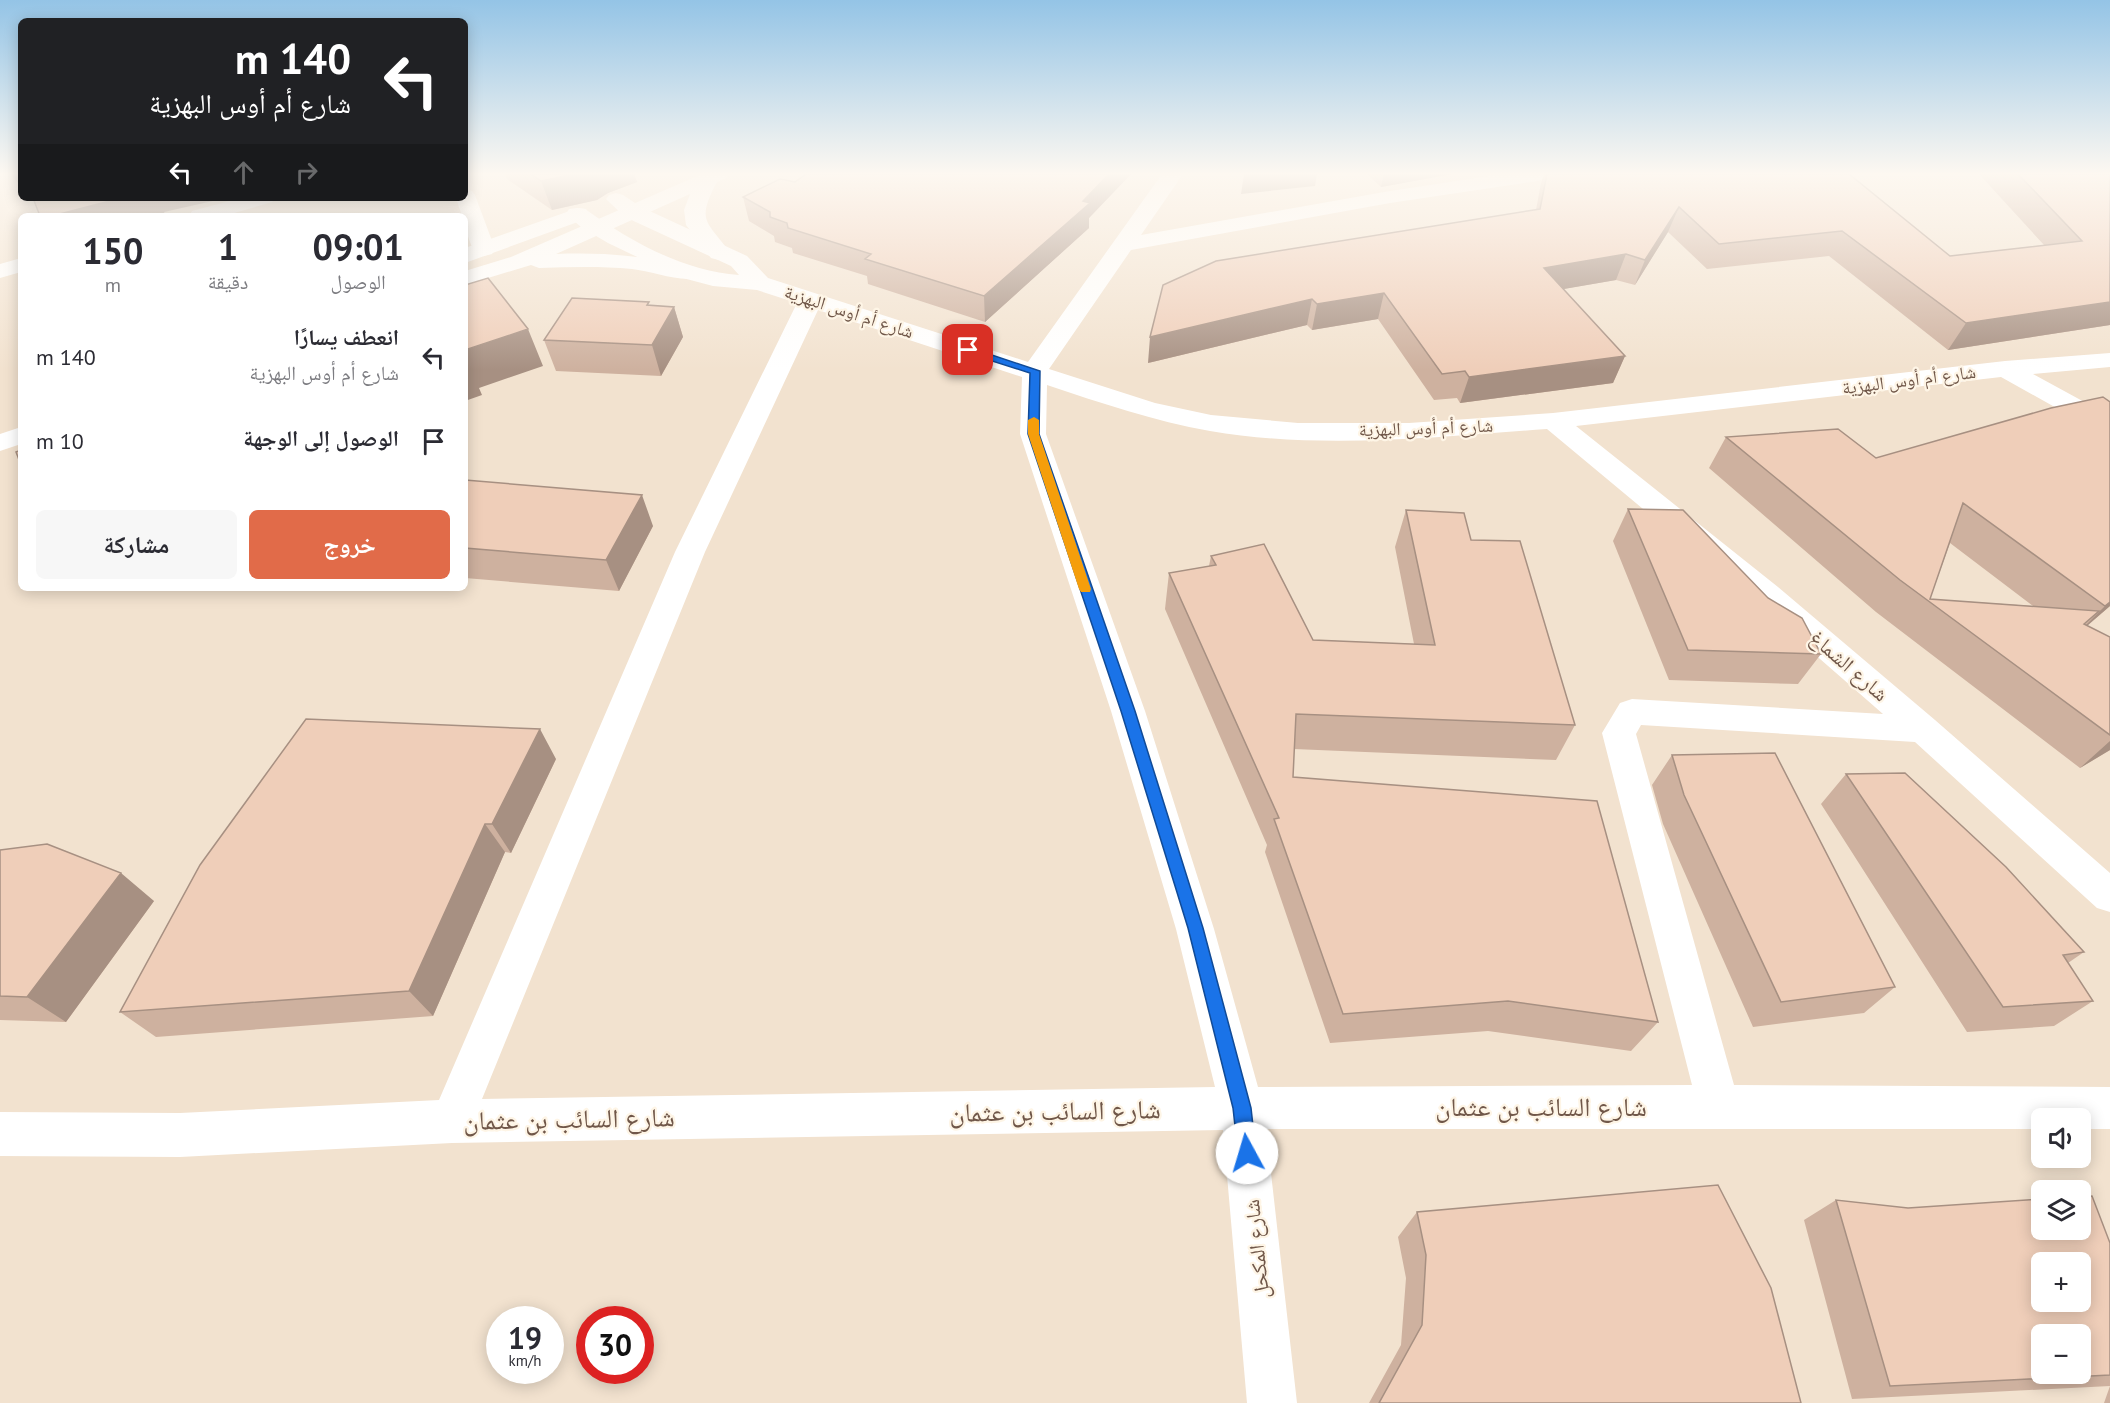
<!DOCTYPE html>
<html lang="ar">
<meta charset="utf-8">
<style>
body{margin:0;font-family:"PT Sans","Noto Naskh Arabic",sans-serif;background:#f7f7f7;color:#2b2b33;direction:rtl;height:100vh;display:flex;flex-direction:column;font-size:22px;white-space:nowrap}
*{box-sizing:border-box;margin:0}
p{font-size:20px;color:#7c7c81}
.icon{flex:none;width:33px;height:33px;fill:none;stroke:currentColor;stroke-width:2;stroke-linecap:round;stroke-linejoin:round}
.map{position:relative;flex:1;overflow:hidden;direction:ltr}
.details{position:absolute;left:18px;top:213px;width:450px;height:378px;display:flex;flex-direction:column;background:#fff;border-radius:9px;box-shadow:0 3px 15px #0003;direction:rtl}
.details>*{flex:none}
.hud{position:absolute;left:18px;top:18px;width:450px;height:183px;border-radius:9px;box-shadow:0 3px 15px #0003;direction:rtl;background:#202124;color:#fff;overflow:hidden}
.tools{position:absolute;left:2031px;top:1108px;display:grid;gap:12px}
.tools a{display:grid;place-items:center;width:60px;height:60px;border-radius:9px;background:#fff;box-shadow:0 3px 15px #0003;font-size:30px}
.speed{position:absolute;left:486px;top:1306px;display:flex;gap:12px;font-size:30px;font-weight:700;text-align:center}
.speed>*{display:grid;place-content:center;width:78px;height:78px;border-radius:50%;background:#fff;box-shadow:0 3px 15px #0003;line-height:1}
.speed small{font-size:15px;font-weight:400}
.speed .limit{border:9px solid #d22;background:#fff;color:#111}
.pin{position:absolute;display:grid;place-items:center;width:51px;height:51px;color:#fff;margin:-26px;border-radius:12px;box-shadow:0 3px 9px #0006}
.me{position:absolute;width:66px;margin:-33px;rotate:354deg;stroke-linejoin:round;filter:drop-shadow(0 0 4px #0008)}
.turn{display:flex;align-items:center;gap:21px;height:126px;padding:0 18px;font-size:27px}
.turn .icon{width:78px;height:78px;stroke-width:2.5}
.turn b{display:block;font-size:42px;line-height:51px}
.lanes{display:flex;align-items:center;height:57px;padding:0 18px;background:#0003;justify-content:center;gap:30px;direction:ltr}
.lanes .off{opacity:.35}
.eta{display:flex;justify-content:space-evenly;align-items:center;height:102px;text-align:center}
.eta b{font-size:36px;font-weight:800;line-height:42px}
.primary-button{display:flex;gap:12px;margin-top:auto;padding:12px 18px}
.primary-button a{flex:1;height:69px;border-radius:9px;background:#e16b49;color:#fff;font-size:24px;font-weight:800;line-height:69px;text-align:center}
.primary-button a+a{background:#f7f7f7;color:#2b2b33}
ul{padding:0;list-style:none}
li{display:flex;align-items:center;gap:18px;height:84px;padding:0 18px}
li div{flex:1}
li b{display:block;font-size:22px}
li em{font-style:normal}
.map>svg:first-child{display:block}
</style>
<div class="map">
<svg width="2110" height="1403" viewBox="0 0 2110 1403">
<rect width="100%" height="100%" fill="#fbf0e0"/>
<!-- residential -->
<path fill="#f2e2cf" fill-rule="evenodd" d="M0 174H21V198H465V174H2110V1403H0ZM21 216H465V588H21ZM2042 1119H2080V1158H2042ZM2042 1191H2080V1230H2042ZM2042 1263H2080V1302H2042ZM500 1320H550V1371H500ZM590 1320H640V1371H590ZM2042 1335H2080V1374H2042Z"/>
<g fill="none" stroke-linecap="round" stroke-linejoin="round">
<!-- street -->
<path fill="#fff" fill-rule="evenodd" d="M1162 174H1183L1141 235 1390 191 1503 174H1554L1551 178 1544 180 1390 203 1131 250 1049 369 1155 403 1211 415 1298 423H1409L1553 413 2005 361 2110 353V367L2033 374 2110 416V435L2101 433 2001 377 1576 426 1778 587 1935 720 2110 873V912L2097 908 1915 742 1641 725 1636 734 1734 1085 2110 1087V1129H2080V1119H2042V1129H1266L1297 1403H1247L1223 1130 452 1143 180 1157 0 1156V1112L180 1113 439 1100 675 552 797 303 757 290 713 286 679 277 608 243 581 227 566 214 569 209 577 208 585 209C630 241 683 271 739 275L731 266 625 217 606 199 609 195 616 193 623 195 641 207 747 256 768 278 1028 362ZM818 310 1022 377 1020 434 1111 711 1176 929 1215 1087 482 1099 705 552ZM1047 385C1101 403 1154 421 1210 431 1321 450 1436 437 1547 429L1756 603 1883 714 1632 699 1620 703 1602 733 1692 1085 1258 1087 1214 929 1145 711 1046 434Z
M465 189 472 191 475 195 495 249 492 254 484 256 476 254C469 243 465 229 465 216H462L456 198H465Z
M241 198H275L272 202 224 216H189L192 211Z
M21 258V272L0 278V264Z"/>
<!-- secondary -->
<path fill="#fff" fill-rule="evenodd" d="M702 174H729L726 178 717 182C695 223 708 221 730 253L727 258 719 260 711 258 686 225 684 210 690 194 556 254C604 252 650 256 696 268L699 273 696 278C679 282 651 271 632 269 601 266 570 267 539 268L531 265 465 285V271L511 257Z
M578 208 586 209 589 214 586 219 465 263V248Z
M21 427V444L0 451V434Z"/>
</g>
<!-- wall -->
<path fill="#ceb19f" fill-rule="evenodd" d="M505 174H634L637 182 608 193 597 200 552 210 507 179Z
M806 174H1131L1089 218V228L985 322 868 284 867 276 793 253 792 248 775 242 774 236 749 221 743 197 795 182Z
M1367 174H1452L1381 187Z
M1544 174H1849L1950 256 2044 245 1979 174H2110V325L1948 350 1829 256 1707 269 1668 232 1635 285 1616 280 1563 289 1625 356 1613 383 1460 403 1457 398 1434 400 1378 319 1312 330 1307 325 1148 363 1536 210 1541 183Z
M651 305 674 307 683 337 661 376 556 371 544 340Z
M2110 402V606L2087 626 2110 637V750L2080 768 1876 612 1709 468 1726 437 1876 458ZM1950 543 2033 606 1930 599Z
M465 480 653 526 619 591 465 578Z
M1628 509 1768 598 1821 654 1798 684 1669 680 1613 541Z
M1406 510 1471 540 1575 725 1556 760 1294 749 1293 777 1658 1022 1631 1051 1488 1031 1330 1043 1265 852 1267 845 1165 609 1169 573 1209 566 1211 556 1313 640 1414 644 1395 547Z
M1672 755 1895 987 1864 1013 1753 1027 1663 824 1652 785Z
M556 759 511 853 505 852 433 1016 156 1037 120 1012Z
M1846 774 2084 952 2068 963 2093 1001 2054 1026 1967 1032 1821 804Z
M0 850 154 901 66 1022 0 1020Z
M1836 1200 2110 1243V1403H2104L2110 1386 1852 1399 1804 1220Z
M1417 1212 1801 1403H1369L1401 1345 1406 1278 1398 1237Z"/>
<!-- shaded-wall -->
<path fill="#a79082" d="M11 174H21V185L20 186Z
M574 174H634L637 182 608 193 597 200 552 210 541 181Z
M1109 174H1131L1089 218V228L985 322 984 296Z
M1244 174H1317L1315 186 1241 194Z
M1384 174H1452L1381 187Z
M121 198H226L164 212 166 216H52Z
M1679 207 1668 232 1635 285 1645 260Z
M1626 254 1616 280 1535 294 1544 268Z
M1384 293 1378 319 1312 330 1317 304Z
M1312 299 1307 325 1148 363 1150 337Z
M2110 302V325L1948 350 1966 323Z
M674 307 683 337 661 376 652 345Z
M528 329 543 366 479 388 482 395 465 401V350Z
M1625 356 1613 383 1460 403 1469 377Z
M642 495 653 526 619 591 606 560Z
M2110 602V606L2074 637 2105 606Z
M540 729 556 759 511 853 492 824Z
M2110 741V750L2080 768Z
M485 824 505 852 433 1016 409 991Z
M121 873 154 901 66 1022 27 997Z"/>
<!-- building -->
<path fill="#efceb9" stroke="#a79082" stroke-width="1.5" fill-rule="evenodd" d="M531 174H574L541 181Z
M806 174H1109L1083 201 1090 203 984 296 865 259 871 254 788 228 787 223 770 217V212L743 197 780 179 795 182Z
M1547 174H1849L1950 256 2082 241 2018 174H2110V302L1966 323 1842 231 1719 244 1679 207 1645 260 1626 254 1544 268 1625 356 1469 377 1465 371 1442 374 1384 293 1317 304 1312 299 1150 337 1163 285 1216 261 1540 209Z
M33 198H121L52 216H40Z
M488 278 528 329 465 350V285Z
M572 298 649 302 647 305 674 307 652 345 544 340Z
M2103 397 2110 402V602L2105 606 1963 503 1930 599 2099 611 2084 624 2110 637V735L1900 580 1726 437 1838 429 1876 458 2051 408Z
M21 450V465L16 452Z
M465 480 642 495 606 560 465 548Z
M1628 509 1683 510 1768 598 1802 618 1821 654 1688 650Z
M1406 510 1464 513 1471 540 1520 541 1575 725 1296 714 1293 777 1597 801 1658 1022 1508 1001 1343 1014 1274 819 1279 818 1169 573 1216 565 1211 556 1264 544 1313 640 1435 645Z
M306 719 540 729 492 824H485L409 991 120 1012 200 865Z
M1775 753 1895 987 1781 1002 1684 795 1672 755Z
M1905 773 2006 867 2084 952 2063 955 2093 1001 2003 1007 1846 774Z
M47 844 121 873 27 997 0 996V850Z
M1718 1185 1771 1288 1801 1403H1379L1422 1325 1426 1255 1417 1212Z
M2092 1196 2110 1243V1375L1890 1386 1836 1200 1908 1208 2042 1199V1230H2080V1197ZM2042 1263H2080V1302H2042ZM2042 1335H2080V1374H2042Z"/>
<!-- sky -->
<linearGradient id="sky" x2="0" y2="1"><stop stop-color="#94c4e6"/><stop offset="0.47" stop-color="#fdf8f1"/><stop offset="1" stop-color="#fdf8f1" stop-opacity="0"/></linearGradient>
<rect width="2110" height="370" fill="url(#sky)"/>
<!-- route -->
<path fill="#1a73e8" stroke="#114b97" stroke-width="1.5" d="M964 348H971L1040 371 1039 434 1135 711 1203 928 1251 1108 1256 1153 1253 1159 1247 1162 1241 1159 1238 1153 1233 1108 1188 928 1121 711 1028 434 1030 373 964 352Z"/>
<!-- slow -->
<path fill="#f59e0b" d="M1034 417 1039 420V434L1091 589 1090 592H1081L1079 589 1028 434V420Z"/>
<g text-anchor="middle" stroke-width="4.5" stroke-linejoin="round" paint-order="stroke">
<!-- far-street labels -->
<g font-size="18" fill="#705749" stroke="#fef5e6">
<text transform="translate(849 312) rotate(18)" y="6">شارع أم أوس البهزية</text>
<text transform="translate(1909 380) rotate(-7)" y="6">شارع أم أوس البهزية</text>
<text transform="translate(1426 428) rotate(-2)" y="6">شارع أم أوس البهزية</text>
</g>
<!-- street labels -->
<g font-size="21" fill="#705749" stroke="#fef5e6">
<text transform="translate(1849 666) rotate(41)" y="7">شارع الشماغ</text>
<text transform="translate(1257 1249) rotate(-96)" y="7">شارع المكحل</text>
</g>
<!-- near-street labels -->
<g font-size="26" fill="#705749" stroke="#fef5e6">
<text x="1541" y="1116">شارع السائب بن عثمان</text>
<text transform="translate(1055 1111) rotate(-1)" y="9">شارع السائب بن عثمان</text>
<text transform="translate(569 1119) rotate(-1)" y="9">شارع السائب بن عثمان</text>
</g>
</g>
</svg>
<div class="tools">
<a><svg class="icon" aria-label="sound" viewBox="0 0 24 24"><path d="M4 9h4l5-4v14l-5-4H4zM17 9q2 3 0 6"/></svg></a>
<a><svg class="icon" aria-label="layers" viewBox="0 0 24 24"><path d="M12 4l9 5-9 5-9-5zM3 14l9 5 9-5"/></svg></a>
<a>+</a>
<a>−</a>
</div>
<div class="speed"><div>19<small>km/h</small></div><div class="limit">30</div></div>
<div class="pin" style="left:968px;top:350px;background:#d93025"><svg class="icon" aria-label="arrive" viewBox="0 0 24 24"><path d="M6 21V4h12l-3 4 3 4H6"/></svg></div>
<svg class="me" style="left:1247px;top:1153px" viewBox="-20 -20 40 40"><circle r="19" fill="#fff"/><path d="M0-13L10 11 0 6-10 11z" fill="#1a73e8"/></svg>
<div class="hud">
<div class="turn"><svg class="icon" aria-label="left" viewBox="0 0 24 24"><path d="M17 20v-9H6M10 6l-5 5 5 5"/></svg><div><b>140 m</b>شارع أم أوس البهزية</div></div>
<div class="lanes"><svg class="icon" aria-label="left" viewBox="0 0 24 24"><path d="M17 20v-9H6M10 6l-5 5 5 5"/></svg><svg class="icon off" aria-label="ahead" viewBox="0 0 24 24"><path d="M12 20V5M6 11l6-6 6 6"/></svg><svg class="icon off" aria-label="right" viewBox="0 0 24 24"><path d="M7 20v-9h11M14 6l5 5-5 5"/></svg></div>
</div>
<section class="details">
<div class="eta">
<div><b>09:01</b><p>الوصول</p></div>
<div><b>1</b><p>دقيقة</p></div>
<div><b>150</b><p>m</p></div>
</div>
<ul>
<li><svg class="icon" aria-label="left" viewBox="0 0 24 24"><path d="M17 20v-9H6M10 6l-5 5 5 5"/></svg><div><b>انعطف يسارًا</b><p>شارع أم أوس البهزية</p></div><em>140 m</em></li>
<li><svg class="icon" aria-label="arrive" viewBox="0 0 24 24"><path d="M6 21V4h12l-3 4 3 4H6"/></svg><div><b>الوصول إلى الوجهة</b></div><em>10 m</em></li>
</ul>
<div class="primary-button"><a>خروج</a><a>مشاركة</a></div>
</section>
</div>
